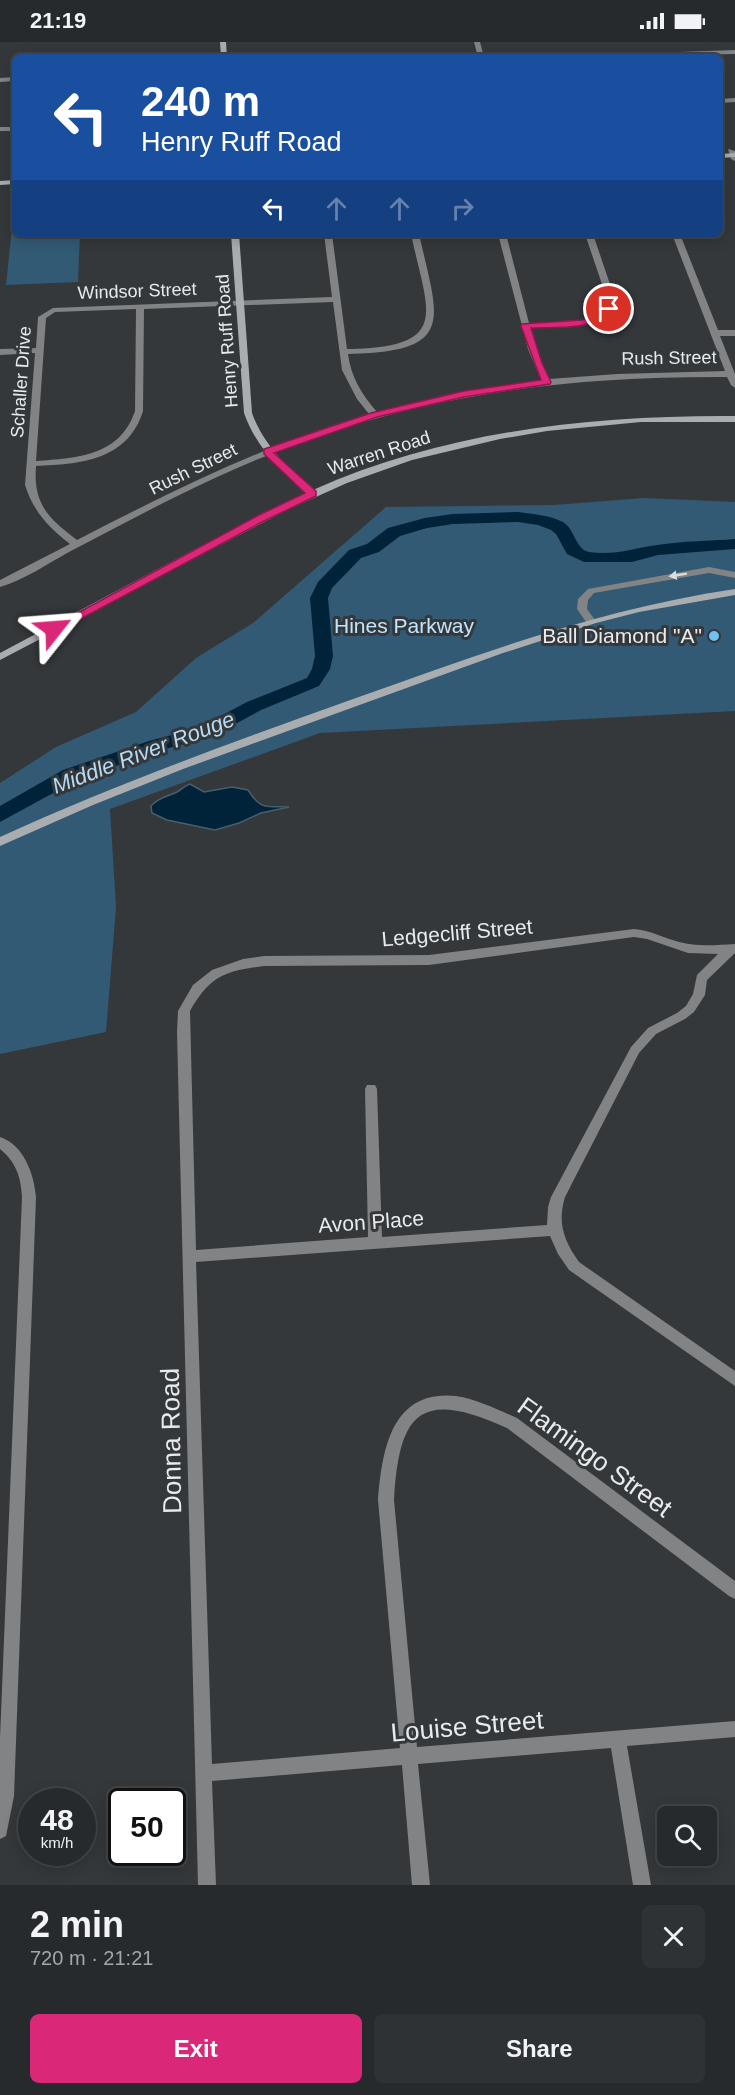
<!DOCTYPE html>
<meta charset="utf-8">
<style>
body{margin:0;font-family:Helvetica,sans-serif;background:#2f3234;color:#f1f3f6;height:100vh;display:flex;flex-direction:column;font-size:22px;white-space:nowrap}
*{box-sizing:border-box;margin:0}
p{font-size:20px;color:#a4a7a9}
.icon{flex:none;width:33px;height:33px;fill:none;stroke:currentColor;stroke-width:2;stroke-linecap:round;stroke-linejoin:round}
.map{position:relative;height:1843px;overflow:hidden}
.details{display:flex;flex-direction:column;background:#272a2c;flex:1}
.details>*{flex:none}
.banner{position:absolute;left:12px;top:12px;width:711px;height:183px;border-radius:9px;box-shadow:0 3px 15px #0003,0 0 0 2px #434648;background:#1a4fa0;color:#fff;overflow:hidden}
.fabs{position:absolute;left:657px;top:1764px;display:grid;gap:12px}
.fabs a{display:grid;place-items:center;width:60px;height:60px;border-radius:9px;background:#272a2c;box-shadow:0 3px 15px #0003,0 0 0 2px #434648;font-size:30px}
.speed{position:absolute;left:18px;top:1746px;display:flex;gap:12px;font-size:30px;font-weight:700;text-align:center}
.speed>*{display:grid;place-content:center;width:78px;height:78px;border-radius:50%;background:#272a2c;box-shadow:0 3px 15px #0003,0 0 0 2px #434648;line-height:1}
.speed small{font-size:15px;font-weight:400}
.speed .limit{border:3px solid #111;border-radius:9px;background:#fff;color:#111}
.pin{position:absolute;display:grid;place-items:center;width:51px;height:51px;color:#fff;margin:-26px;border:3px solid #fff;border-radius:50%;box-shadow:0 2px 6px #0007}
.me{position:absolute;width:66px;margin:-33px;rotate:62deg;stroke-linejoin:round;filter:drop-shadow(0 0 4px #0008)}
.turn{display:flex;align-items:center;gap:21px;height:126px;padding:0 30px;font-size:27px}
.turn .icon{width:78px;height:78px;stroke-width:2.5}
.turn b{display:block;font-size:42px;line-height:51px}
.lanes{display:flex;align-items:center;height:57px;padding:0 30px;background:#0003;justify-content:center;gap:30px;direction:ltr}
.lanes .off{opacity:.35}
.round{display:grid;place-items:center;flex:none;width:63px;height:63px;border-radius:9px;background:#2f3234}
.headline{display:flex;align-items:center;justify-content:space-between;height:102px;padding:0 30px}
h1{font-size:36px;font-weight:600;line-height:45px}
.primary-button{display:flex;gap:12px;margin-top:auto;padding:12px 30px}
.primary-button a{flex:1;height:69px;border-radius:9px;background:#db2777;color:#fff;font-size:24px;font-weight:600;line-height:69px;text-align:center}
.primary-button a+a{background:#2f3234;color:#f1f3f6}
.status{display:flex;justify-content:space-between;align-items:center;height:42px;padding:0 30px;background:#272a2c;direction:ltr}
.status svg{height:16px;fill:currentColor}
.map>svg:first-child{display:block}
</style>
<div class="status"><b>21:19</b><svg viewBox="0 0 49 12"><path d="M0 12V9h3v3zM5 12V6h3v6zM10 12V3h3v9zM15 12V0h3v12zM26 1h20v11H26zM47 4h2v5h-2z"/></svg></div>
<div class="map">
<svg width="735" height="1843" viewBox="0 0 735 1843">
<rect width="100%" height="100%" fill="#34383b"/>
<!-- green -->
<path fill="#325a75" d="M12 186H15V192H80L78 240 6 243Z
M644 456 735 460V669L320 691 110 767 116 865 106 990 0 1012V741L56 705 136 670 196 616 253 581 386 465 554 463Z"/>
<!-- water -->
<path fill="#002339" stroke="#465f6f" stroke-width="1.5" d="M190 742 204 750 232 745 248 748C261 769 267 764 289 765L261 771 239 781 215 788 167 778 152 771 151 764C159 755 167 755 177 750 182 747 184 744 190 742Z"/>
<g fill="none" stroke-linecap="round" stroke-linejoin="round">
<!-- river -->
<path fill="#002339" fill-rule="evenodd" d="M518 470C533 472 549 473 563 480 575 487 575 507 589 510 613 514 635 506 657 503 683 499 709 499 735 497V507L658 513 632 520H584L567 512 556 492 551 488 538 483 518 480 453 482 427 486 400 494 379 510 361 516 332 546 328 556 333 614 330 627 319 644 261 668 211 695 161 708 77 738 0 780V764L63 728 149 699 198 686 247 660 307 636 312 627 315 614 310 556 318 540 349 508 367 502 388 486 425 476 453 472Z"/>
<!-- street -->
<path fill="#818384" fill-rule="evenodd" d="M474 0H480L484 15H478Z
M735 8V12L594 15 597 13Z
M15 35V39L0 40V36Z
M735 56V60L720 61V57Z
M0 85H15V89H0Z
M728 107 735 109V119L731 117Z
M324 192H332L347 307C452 305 428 272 411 192H419C438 277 458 310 348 312 351 335 362 353 377 370L446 353 541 338 528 307 498 192H506L529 281C553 280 601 287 607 257L585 192H593L615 257C608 291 557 285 531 286L536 307 549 337 617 332 725 329 672 192H680L718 288H735V294H720L735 332V346L731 343 727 335C542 334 384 358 215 436 165 459 117 485 69 510 47 522 24 538 0 545V538L70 502C49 486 33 469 25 443L35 311 0 313V307L36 306 38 275 53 266 332 255ZM333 260 342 328 357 357 369 372C266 402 172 449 77 498 48 476 33 462 36 424 81 422 128 418 143 369L144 267ZM136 267 135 369C120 414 77 416 36 419L46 276 55 270Z
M709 525 735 530V536L709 531 594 551 588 558 587 567 595 578 590 581 586 580 577 567 578 557 588 547Z
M634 887C650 888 664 896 679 900 697 905 717 903 735 902V911L707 938 705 953 694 970 685 977 656 992 639 1011 565 1155C557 1181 564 1199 579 1220L735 1329V1344L569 1228 558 1212 550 1194 196 1220 212 1722 400 1706 378 1458C382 1409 391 1347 456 1354 477 1357 498 1368 517 1376L735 1539V1557L729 1554 507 1386C421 1347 399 1369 394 1458L417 1705 735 1679V1695L627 1704 651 1843H633L611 1706 418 1722 430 1843H412L402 1723 212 1739 216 1843H198L177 990 178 969 193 943 212 928 243 917 264 914 429 913ZM634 895 647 897 688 911 718 912 697 933 693 952 686 964 677 971 648 986 631 1005 551 1155 548 1165 547 1183 382 1195 377 1047 375 1043H367L365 1047 368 1195 196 1208 190 969C210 934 225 929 264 924L429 923Z
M0 1095C24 1103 34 1132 36 1155L14 1754 6 1794 0 1797V1696L22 1155C21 1135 16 1120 0 1107Z"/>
<!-- secondary -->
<path fill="#aaadaf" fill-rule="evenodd" d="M220 0H226L227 15H221Z
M735 111V115L720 116V112Z
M15 138V142L0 143V139Z
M231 192H239L252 371C264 404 288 425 313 448 445 389 592 373 735 374V380H641L547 389 500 397 412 418 347 441 287 468 0 618V611L201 504 306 452C280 428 256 405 244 371Z
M735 547V553L639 570 596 581 503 611 183 727 93 763 0 804V795C116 742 236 699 356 656 483 611 600 567 735 547Z"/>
</g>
<!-- one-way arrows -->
<defs><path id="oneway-solid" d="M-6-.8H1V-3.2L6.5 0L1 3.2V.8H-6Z" transform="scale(1.5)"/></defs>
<use fill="#d9dbdc" href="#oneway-solid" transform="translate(678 533) rotate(171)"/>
<!-- route -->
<path fill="#db2777" stroke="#8e194d" stroke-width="1.5" d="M609 264 614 267C594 289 558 285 531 286L542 321 551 340 550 342 464 355 377 375 274 411 316 449V454L266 478 58 589 54 590 48 587 259 473 305 451 264 412V407L371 371 464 349 541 338 521 284 522 282 582 278 595 274Z"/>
<!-- markers -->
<circle fill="#72c1f5" stroke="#34383b" stroke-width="2" cx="714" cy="594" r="6"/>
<g text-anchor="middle" stroke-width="6" stroke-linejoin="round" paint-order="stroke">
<!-- far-street labels -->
<g font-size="18" fill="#e8eaec" stroke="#34383b">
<text transform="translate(137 249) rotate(-2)" y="6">Windsor Street</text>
<text transform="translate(227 299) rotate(-94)" y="6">Henry Ruff Road</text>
<text transform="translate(669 316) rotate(-1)" y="6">Rush Street</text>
<text transform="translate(21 340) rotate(-86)" y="6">Schaller Drive</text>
<text transform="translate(379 411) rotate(-18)" y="6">Warren Road</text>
<text transform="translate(193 427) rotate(-26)" y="6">Rush Street</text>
</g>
<!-- park labels -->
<g font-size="21" fill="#c1e5fe" stroke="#34383b">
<text x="404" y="591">Hines Parkway</text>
</g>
<!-- poi labels -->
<g font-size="21" fill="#e8eaec" stroke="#34383b" text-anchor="end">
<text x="702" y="601">Ball Diamond "A"</text>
</g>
<!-- street labels -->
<g font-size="21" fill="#e8eaec" stroke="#34383b">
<text transform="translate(457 891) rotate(-5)" y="7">Ledgecliff Street</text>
<text transform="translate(371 1180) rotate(-4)" y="7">Avon Place</text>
</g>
<!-- water labels -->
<g font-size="22" font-style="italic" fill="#b8dbf5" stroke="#34383b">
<text transform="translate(143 710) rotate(-21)" y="8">Middle River Rouge</text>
</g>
<!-- near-street labels -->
<g font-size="26" fill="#e8eaec" stroke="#34383b">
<text transform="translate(171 1399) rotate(-91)" y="9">Donna Road</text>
<text transform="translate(595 1415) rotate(36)" y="9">Flamingo Street</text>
<text transform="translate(467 1684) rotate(-5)" y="9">Louise Street</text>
</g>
</g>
</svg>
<div class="fabs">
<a><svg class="icon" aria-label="search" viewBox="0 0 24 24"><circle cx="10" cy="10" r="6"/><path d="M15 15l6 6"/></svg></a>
</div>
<div class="speed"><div>48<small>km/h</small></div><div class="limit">50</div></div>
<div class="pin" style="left:609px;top:267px;background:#d93025"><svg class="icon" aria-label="arrive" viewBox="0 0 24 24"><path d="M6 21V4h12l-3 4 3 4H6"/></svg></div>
<svg class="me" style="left:54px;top:587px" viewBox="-20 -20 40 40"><path d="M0-17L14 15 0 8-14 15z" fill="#db2777" stroke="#fff" stroke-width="4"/></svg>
<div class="banner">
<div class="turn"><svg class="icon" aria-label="left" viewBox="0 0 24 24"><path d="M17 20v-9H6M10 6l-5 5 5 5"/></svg><div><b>240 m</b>Henry Ruff Road</div></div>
<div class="lanes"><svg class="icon" aria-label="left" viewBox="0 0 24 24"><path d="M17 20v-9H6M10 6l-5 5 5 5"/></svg><svg class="icon off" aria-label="ahead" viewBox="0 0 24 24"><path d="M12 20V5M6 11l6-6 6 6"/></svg><svg class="icon off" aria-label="ahead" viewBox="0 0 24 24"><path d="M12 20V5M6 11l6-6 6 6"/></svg><svg class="icon off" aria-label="right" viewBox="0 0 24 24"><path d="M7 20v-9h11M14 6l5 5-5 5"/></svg></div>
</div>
</div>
<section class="details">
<div class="headline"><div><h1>2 min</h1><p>720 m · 21:21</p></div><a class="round"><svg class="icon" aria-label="close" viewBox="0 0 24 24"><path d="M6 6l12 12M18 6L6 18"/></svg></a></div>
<div class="primary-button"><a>Exit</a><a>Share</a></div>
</section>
